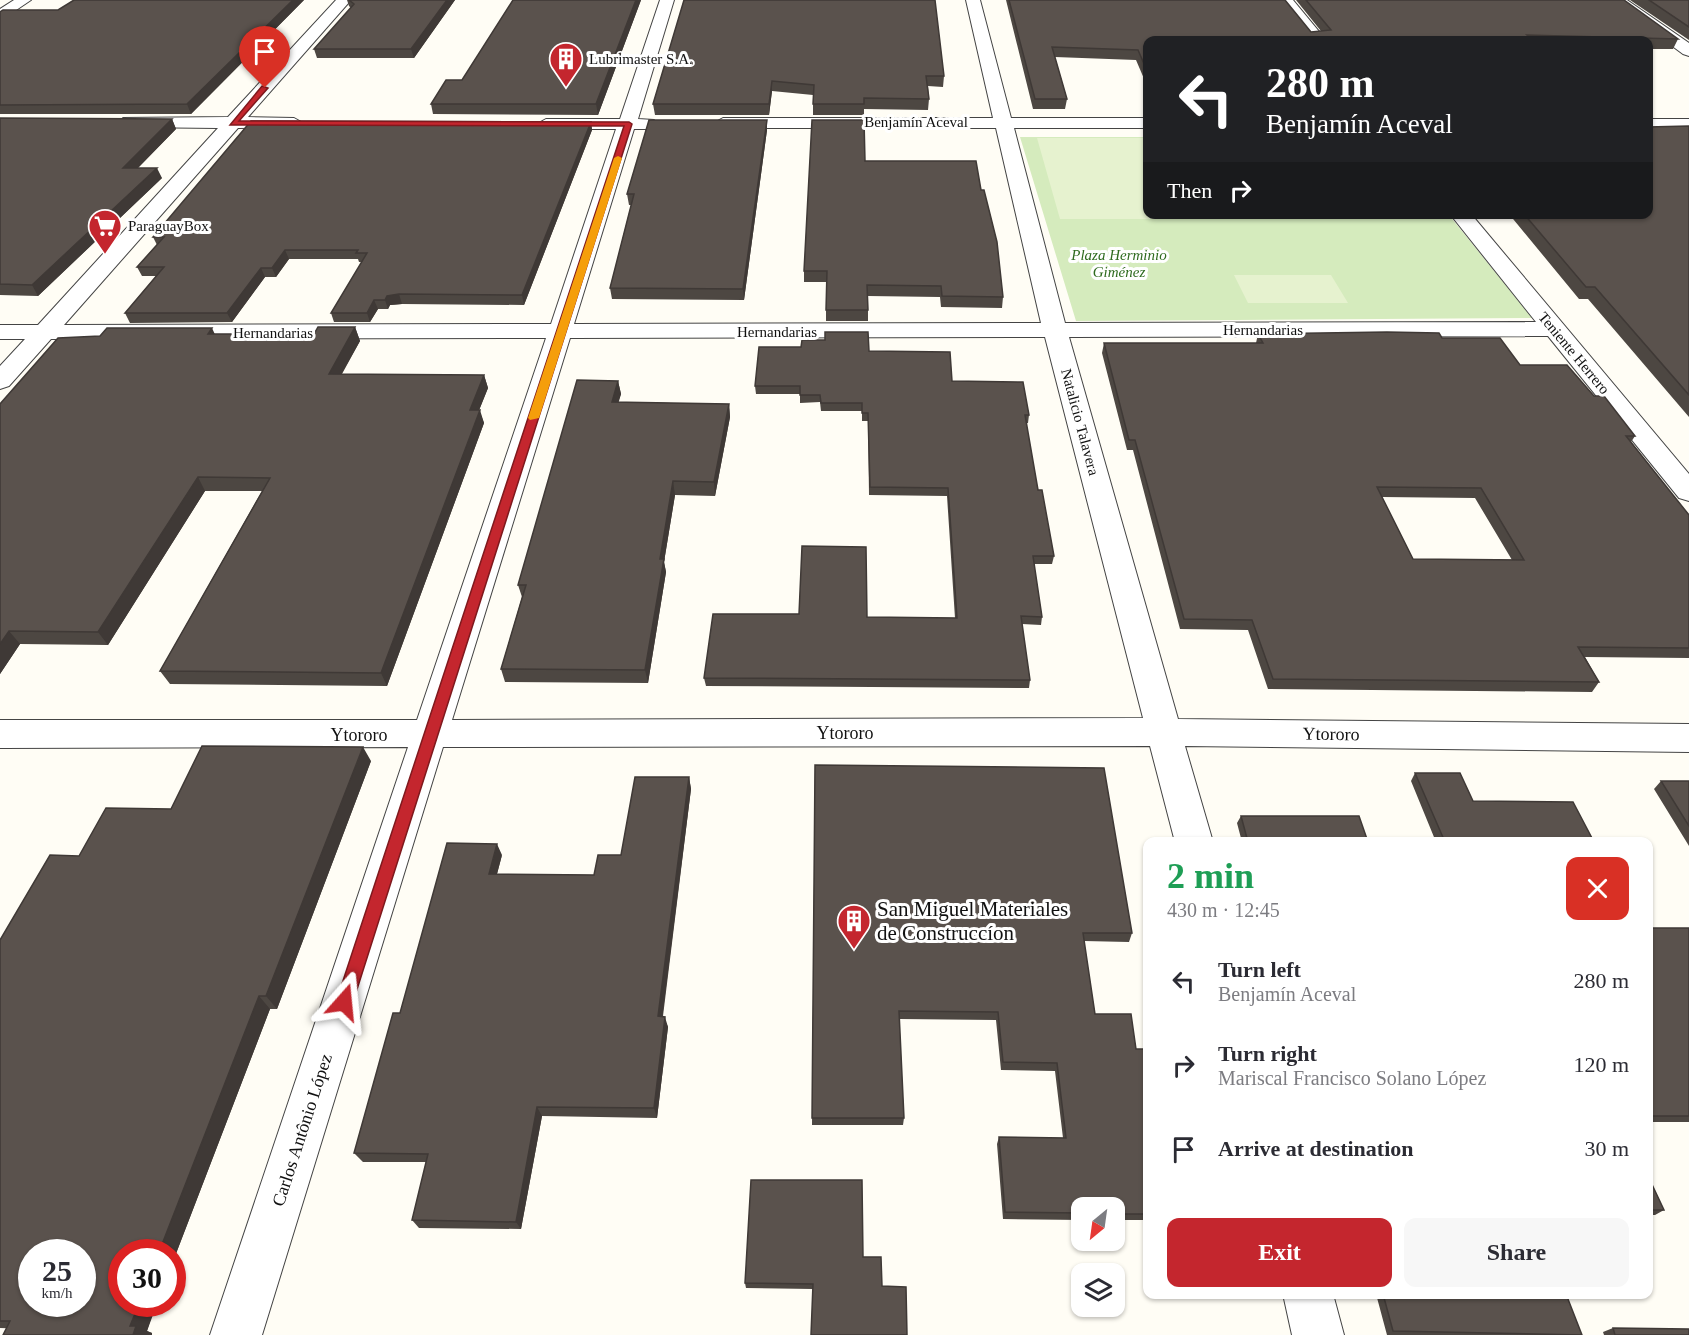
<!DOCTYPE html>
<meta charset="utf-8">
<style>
body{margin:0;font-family:Georgia,serif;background:#f7f7f7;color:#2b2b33;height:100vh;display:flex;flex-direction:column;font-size:22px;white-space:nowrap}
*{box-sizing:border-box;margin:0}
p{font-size:20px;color:#7c7c81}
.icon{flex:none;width:33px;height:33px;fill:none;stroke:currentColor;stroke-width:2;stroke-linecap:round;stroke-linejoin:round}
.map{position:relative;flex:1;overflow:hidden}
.drawer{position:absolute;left:1143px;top:837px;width:510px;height:462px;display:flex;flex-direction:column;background:#fff;border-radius:12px;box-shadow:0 2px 4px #0004}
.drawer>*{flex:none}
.hud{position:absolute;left:1143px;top:36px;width:510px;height:183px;border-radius:12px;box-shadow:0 2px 4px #0004;background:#202124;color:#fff;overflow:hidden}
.needle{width:39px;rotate:209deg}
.fabs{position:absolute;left:1071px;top:1197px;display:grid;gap:12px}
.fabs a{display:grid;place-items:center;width:54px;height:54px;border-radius:12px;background:#fff;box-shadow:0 2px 4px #0004;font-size:30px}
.speed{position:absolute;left:18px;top:1239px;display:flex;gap:12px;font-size:30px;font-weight:700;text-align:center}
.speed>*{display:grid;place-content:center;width:78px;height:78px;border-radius:50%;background:#fff;box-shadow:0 2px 4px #0004;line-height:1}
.speed small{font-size:15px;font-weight:400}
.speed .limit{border:9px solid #d22;background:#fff;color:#111}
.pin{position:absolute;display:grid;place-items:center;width:51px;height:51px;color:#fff;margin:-62px -26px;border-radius:50% 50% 50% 0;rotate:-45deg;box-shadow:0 0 6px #0007}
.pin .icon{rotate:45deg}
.me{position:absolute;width:66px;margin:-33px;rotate:18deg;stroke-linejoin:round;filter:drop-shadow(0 0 4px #0008)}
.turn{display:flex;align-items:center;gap:21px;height:126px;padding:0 24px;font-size:27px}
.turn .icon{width:78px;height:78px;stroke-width:2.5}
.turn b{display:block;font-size:42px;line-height:51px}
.then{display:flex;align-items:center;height:57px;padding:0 24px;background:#0003;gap:12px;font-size:22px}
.round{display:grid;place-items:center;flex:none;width:63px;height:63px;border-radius:12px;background:#f7f7f7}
.overview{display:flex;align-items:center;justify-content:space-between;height:102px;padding:0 24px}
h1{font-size:36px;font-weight:700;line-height:45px;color:#1e9e55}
.cta{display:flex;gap:12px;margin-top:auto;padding:12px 24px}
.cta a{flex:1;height:69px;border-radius:12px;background:#c4262e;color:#fff;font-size:24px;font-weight:700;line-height:69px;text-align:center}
.cta a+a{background:#f7f7f7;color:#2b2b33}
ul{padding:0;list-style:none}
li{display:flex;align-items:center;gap:18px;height:84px;padding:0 24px}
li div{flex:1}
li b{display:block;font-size:22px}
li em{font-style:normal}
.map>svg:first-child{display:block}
</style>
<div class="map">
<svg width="1689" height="1335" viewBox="0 0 1689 1335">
<rect width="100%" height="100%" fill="#fffdf5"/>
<!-- green -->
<path fill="#d5ebbd" d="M1020 137H1147L1148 214 1449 215 1532 318 1076 321Z"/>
<!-- pitch -->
<path fill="#e6f2cf" d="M1037 138H1147L1148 214 1187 215 1189 219H1060Z
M1234 275H1331L1348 303H1248Z"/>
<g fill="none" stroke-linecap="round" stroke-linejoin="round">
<!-- minor casing -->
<g stroke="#444" stroke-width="2">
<path id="minor" d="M14 0H31L0 21V9Z
M336 0H351L248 117 294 118 303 123 300 127 238 128 64 325 551 324 616 129H546L537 124 546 119H620L660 0H674L638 119 654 120 657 124 648 129H634L574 324 1041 323 996 128H723L714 123 723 118H993L966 0H980L1011 118H1148V128H1014L1065 323 1536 322 1450 214H1471L1689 474V501L1679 498 1548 336 1069 337 1178 719 1689 724V752L1185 746 1213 842H1175L1150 746 443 747 262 1335H210L408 747 0 748V720H417L546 338 51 339 9 386 0 389V366L25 339H0V325H38L218 128 129 127 120 122 123 118 228 117ZM1045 337 1143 718 452 720 570 338Z
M1278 0H1293L1326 40H1310Z
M1610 0H1627L1689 43V56L1683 54Z
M1648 119H1689V131H1648Z
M1283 1294H1333L1344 1335H1292Z"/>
</g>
<!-- minor -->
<use href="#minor" fill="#fff" fill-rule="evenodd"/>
</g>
<!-- wall -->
<path fill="#4d4742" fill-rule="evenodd" d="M304 0 191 114H0V12L58 10Z
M347 0H455L414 58H317L314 49 351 8 349 6Z
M513 0H641L598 115 433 114 431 104 462 80Z
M684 0 944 76 943 87 928 86 929 99 928 110 864 109V115H813V95L772 91 769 115H655L653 104Z
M1006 0H1285L1311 32 1321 31 1296 0H1624L1678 39 1673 49H1648V40H1148V88L1136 60 1055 57 1067 99 1065 109H1033Z
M1630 0H1689V40Z
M0 118 172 119 176 129 138 168 162 178 38 296 0 295Z
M767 120V130L744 300 612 299 610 288 631 205H629L627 194Z
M591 122 592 130 524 305 402 304 390 305 388 309H378L370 322H334L331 313 362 262H359L358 259H289L276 277H265L232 322 130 323 125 313 156 276H142L137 267 157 245 153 237Z
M1689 126V417L1588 299H1579L1509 214H1648Z
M865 161 981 190 1003 297 1002 308 941 307 940 297 868 296V321H826V282H804V271Z
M355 327 360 341 342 374 484 375 488 388 479 410 484 423 387 686 170 684 160 671 262 491H205L108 645 20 644 0 674V404L215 334H314Z
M1258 334 1442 338 1520 365 1594 396 1635 436 1631 442 1689 515V658L1585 657 1599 682 1592 692 1268 689 1248 630 1180 629 1133 450H1127L1102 353 1104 343H1256ZM1382 497 1475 498 1512 560 1413 559Z
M869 351 952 381 1029 415 1028 423H1026L1038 490 1054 556 1052 564H1034L1042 617 1041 625 1022 624 1030 680 1029 688 706 686 704 678 867 617 955 618 947 496 869 495 868 421H862V411H821L820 402 800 403V394H756L755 386Z
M618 381 621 394 618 402 729 404 730 417 715 496 675 495 664 562 666 572 648 683 505 682 501 669 522 597 518 585Z
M371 761 277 1009H270L172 1264V1252L147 1331 152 1333 0 1328V940L79 856Z
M815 765 1132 933 1129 942 1084 941 1095 1014 1136 1049H1148V1220H1114V1208H1082V1220L1003 1219 997 1144 999 1137 1063 1138 1055 1071 1001 1070 996 1020 899 1019 904 1118 903 1125H812Z
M1415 773 1473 801 1594 842H1436L1411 781Z
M689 777 691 789 663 1016 668 1027 657 1118 542 1116 521 1229 419 1228 412 1220 426 1162H363L354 1153 400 1013 502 855 497 874 594 875 621 855Z
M1661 781H1689V846L1654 789Z
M1241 816 1368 842H1242L1237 823Z
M1648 928H1689V1122H1648Z
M1648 1176 1664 1210 1655 1215H1648Z
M863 1257 813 1289 746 1288 745 1283Z
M1376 1294H1566L1581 1335H1387Z
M1613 1328 1689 1335H1604L1603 1332Z"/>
<!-- shaded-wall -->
<path fill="#3f3936" d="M293 0H304L191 114 187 104Z
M447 0H455L414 58 411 49Z
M636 0H641L598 115 596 104Z
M772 81V91L769 115V104Z
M172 119 176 129 128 178 123 168Z
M767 120V130L744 300 743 289Z
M591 122 592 130 524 305 522 295Z
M157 168 162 178 38 296 32 285Z
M285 250 289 259 276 277 272 268Z
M261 268 265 277 232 322 227 313Z
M399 294 402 304 390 305 388 309 385 300 387 296Z
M374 300 378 309 370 322 367 313Z
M355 327 360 341 334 387 329 374Z
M212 328 218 341 208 334Z
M484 375 488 388 474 423 470 410Z
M618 381 621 394 615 415 612 402Z
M729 404 730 417 715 496 714 482Z
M480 410 484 423 387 686 381 673Z
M198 477 205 491 108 645 98 632Z
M673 481 675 495 664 562 666 572 648 683 645 670 660 559Z
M9 631 20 644 0 674V644Z
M363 747 371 761 277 1009 266 996Z
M689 777 691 789 661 1027 658 1016Z
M497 844 502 855 494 885 489 874Z
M259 996 270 1009 172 1264V1252H159Z
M665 1017 668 1027 657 1118 654 1108Z
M537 1107 542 1116 521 1229 516 1222Z
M139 1304H157L147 1331 152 1333V1335H133L130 1326Z"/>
<!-- building -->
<path fill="#5a524d" stroke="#3f3936" stroke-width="1.5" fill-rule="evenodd" d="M74 0H293L187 104 0 105V12L3 10H58Z
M349 0H447L411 49H314L354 4Z
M513 0H636L596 104H431L446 80H462Z
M684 0H935L944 76H926L929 99 864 98V104H813L814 85 772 81 769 104H653Z
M1009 0H1285L1311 32 1331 30 1306 0H1624L1678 39 1527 35 1533 40H1148V73L1138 50 1052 47 1067 99H1035Z
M1649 0H1689V27Z
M0 118 172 119 123 168H157L32 285 0 284Z
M649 120H767L743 289 610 288 634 194H627Z
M812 120H864L865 161H976L981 190H984L997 242 1003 297 942 296 941 286 867 285 868 310H826L827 271H804Z
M251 121 591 122 522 295 399 294 387 296 385 300H374L367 313H331L367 253H356L358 250H285L272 268H261L227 313H125L164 267H137L164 237H153Z
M1689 126V395L1595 287H1586L1524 214H1648V127Z
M318 327H355L329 374 484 375 470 410H480L381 673 160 671 270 478 198 477 98 632 9 631 0 644V404L58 338 100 336 107 328H212L208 334H314Z
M825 332H868L869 351 950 352 952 381 1023 382 1029 415H1025L1038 490H1042L1054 556H1033L1042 617 1021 616 1030 680 704 678 713 614H799L802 546 866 547 867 617 957 618 948 488 870 487 868 413H862V403H821L820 395H800V386H755L759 347H801L802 340H825Z
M1387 332 1439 333 1442 338H1500L1520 365H1567L1594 396H1604L1635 436H1626L1689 515V648L1578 647 1599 682 1273 679 1252 620 1184 619 1135 440H1129L1104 343H1263L1258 334ZM1377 487 1481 488 1524 560 1413 559Z
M577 380 618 381 612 402 729 404 714 482 673 481 660 559H664L645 670 501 669 526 585H518Z
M202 746 363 747 266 996H259L159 1252H122V1304H139L130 1326H136L133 1335H3L10 1321H0V940L50 855 79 856 106 808 171 809ZM32 1252H82V1304H32Z
M815 765 1104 768 1132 933H1083L1095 1014H1131L1136 1049H1148V1214H1114V1208H1082V1213L1005 1212 999 1137 1066 1138 1057 1063 1003 1062 998 1012 899 1011 904 1118H812Z
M1415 773H1460L1473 801 1573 802 1594 842H1445Z
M635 777H689L658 1016 665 1017 654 1108 537 1107 516 1222 412 1220 428 1154 354 1153 393 1013H400L447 843 497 844 489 874 594 875 598 855H621Z
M1661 781H1689V826Z
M1241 816H1359L1368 842H1248Z
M1648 928H1689V1116H1648Z
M1648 1176 1664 1210H1648Z
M751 1180H862L863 1257H881L882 1286 906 1287 907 1335H811L813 1284 745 1283Z
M1383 1294H1566L1582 1335 1393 1331Z
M1613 1328 1689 1329V1335H1615Z"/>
<!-- route -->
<path fill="#c4262e" stroke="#7f191e" stroke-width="1.5" d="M262 86 268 88 239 121 629 122 632 124 353 1002 350 1008 344 1010 338 1008 336 1002 624 126 230 125Z"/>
<!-- slow -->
<path fill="#f59e0b" d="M618 156 622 158 539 418 530 420 528 418 614 158Z"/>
<!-- icons -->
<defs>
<g id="building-pin" transform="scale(1.725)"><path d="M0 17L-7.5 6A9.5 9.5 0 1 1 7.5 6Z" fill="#c4262e" stroke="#fff"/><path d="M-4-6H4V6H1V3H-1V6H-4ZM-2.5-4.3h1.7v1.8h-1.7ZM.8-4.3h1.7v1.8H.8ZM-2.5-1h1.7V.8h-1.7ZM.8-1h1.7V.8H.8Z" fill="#fff"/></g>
<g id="supermarket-pin" transform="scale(1.725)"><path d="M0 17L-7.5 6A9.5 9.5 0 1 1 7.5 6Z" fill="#c4262e" stroke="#fff"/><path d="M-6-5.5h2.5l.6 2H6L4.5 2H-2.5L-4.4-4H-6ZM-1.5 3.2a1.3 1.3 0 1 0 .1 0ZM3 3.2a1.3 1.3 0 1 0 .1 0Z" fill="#fff"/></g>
</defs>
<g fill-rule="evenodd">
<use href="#building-pin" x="566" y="59"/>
<use href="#supermarket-pin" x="105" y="226"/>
<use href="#building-pin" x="854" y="921"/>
</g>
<g text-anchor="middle" stroke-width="6" stroke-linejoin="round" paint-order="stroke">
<!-- far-poi labels -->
<g font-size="15" fill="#111" stroke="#fff" text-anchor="start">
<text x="589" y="64">Lubrimaster S.A.</text>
<text x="128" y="231">ParaguayBox</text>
</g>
<!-- far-street labels -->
<g font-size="15" fill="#111" stroke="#fff">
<text x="916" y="127">Benjamín Aceval</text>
<text x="1263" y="335">Hernandarias</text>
<text x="777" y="337">Hernandarias</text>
<text x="273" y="338">Hernandarias</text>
<text transform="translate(1574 353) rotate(50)" y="5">Teniente Herrero</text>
<text transform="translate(1080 422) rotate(75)" y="5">Natalicio Talavera</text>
</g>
<!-- far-park labels -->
<g font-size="15" font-style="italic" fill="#2f6b1f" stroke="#fff">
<text x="1119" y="260">Plaza Herminio<tspan x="1119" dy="17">Giménez</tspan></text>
</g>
<!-- street labels -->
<g font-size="18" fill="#111" stroke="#fff">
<text x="845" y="739">Ytororo</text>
<text transform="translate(1331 734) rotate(1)" y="6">Ytororo</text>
<text x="359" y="741">Ytororo</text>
<text transform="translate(302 1130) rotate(-72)" y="6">Carlos Antônio López</text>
</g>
<!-- near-poi labels -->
<g font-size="21" fill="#111" stroke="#fff" text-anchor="start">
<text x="877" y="916">San Miguel Materiales<tspan x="877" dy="24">de Construccíon</tspan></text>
</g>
</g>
</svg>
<div class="fabs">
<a><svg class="needle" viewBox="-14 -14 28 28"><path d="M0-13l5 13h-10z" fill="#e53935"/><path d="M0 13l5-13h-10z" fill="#7c7c81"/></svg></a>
<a><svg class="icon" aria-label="layers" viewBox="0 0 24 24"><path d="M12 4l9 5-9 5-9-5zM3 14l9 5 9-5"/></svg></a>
</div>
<div class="speed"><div>25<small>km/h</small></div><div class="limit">30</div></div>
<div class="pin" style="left:265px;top:88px;background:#d93025"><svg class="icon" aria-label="arrive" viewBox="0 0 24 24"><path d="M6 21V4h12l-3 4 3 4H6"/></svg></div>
<svg class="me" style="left:344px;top:1002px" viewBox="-20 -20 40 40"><path d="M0-17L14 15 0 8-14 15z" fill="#c4262e" stroke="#fff" stroke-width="4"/></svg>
<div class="hud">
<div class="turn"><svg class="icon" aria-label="left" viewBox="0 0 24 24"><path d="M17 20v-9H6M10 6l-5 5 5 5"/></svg><div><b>280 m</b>Benjamín Aceval</div></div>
<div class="then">Then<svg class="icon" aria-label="right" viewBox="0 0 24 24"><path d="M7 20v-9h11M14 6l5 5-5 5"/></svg></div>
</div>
<section class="drawer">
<div class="overview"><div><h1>2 min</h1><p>430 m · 12:45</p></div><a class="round" style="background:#d93025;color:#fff"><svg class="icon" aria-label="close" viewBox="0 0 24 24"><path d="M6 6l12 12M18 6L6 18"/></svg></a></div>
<ul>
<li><svg class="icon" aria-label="left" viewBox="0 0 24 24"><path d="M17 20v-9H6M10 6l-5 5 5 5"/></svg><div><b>Turn left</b><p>Benjamín Aceval</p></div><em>280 m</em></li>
<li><svg class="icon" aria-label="right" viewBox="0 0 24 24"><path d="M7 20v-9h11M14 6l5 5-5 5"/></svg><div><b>Turn right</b><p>Mariscal Francisco Solano López</p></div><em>120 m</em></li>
<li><svg class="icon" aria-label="arrive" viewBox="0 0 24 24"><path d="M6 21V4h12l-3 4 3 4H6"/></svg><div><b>Arrive at destination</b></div><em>30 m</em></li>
</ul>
<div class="cta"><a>Exit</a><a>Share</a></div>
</section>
</div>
